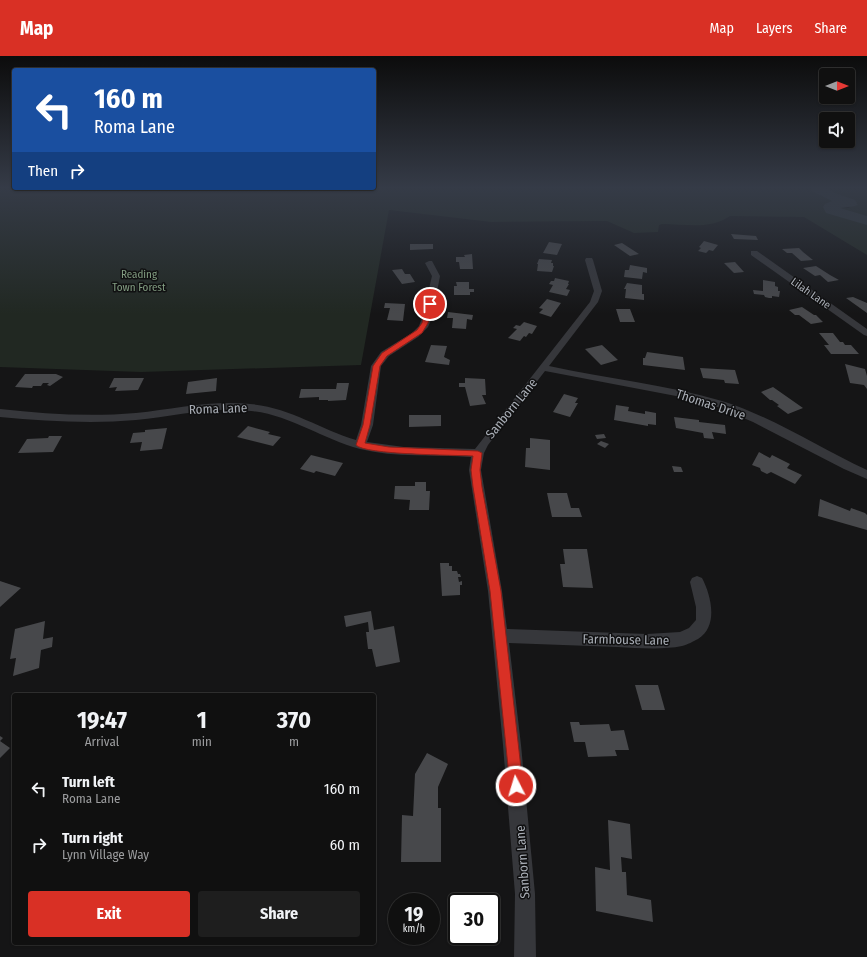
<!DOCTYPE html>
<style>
body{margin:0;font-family:"Fira Sans Condensed",sans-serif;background:#1e1e1e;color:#f1f3f6;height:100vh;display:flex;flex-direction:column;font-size:15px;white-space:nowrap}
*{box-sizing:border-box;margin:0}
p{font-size:13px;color:#9c9d9f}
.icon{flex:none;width:22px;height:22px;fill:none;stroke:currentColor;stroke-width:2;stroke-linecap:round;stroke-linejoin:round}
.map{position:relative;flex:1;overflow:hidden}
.sheet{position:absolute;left:12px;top:637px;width:364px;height:252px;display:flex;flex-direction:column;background:#101010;border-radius:4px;box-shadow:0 1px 3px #0004,0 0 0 1px #303030}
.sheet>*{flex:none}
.hud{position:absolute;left:12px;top:12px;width:364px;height:122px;border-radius:4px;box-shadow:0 1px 3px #0004,0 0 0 1px #303030;background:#1a4fa0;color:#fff;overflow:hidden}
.needle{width:26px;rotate:90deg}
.buttons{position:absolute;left:819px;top:12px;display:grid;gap:8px}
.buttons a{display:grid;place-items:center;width:36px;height:36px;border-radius:4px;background:#101010;box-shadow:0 1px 3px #0004,0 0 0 1px #303030;font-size:20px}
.speed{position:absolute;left:388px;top:837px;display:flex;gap:8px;font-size:20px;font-weight:700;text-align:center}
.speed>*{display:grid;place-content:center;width:52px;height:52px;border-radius:50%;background:#101010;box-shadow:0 1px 3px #0004,0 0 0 1px #303030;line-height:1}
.speed small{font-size:10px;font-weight:400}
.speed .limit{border:2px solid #111;border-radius:6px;background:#fff;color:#111}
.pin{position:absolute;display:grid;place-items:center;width:34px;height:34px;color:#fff;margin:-17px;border:2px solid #fff;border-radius:50%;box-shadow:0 1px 4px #0007}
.me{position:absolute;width:44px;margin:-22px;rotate:355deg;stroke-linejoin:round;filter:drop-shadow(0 0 3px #0008)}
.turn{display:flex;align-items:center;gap:14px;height:84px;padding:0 16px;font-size:18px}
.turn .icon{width:52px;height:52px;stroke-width:2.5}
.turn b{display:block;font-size:28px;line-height:34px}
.then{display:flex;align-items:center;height:38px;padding:0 16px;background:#0003;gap:8px;font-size:15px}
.eta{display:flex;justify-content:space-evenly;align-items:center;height:68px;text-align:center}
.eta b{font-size:24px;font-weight:700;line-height:28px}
.action{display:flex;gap:8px;margin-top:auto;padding:8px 16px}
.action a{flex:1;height:46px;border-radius:4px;background:#d93025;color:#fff;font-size:16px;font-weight:700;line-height:46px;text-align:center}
.action a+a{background:#1e1e1e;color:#f1f3f6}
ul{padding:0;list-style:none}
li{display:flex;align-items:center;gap:12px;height:56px;padding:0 16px}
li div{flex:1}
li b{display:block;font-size:15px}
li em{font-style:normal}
header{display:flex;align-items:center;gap:24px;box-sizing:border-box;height:56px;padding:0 20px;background:#d93025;color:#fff}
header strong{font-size:19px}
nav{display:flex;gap:22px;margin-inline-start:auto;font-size:14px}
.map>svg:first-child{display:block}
</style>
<header>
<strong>Map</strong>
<nav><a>Map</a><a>Layers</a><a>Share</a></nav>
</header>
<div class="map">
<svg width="867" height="901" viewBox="0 0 867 901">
<rect width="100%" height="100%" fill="#151516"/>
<!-- green -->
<path fill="#212822" d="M0 132H817L830 140 850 147 838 148 831 154 867 165V199L804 161 730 160C710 174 685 168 662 168L659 169 658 176 634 177 607 165 491 166 389 154 361 309 141 316 0 311Z
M823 132H867V162L847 158 836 152 837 151 849 152 853 145 836 139Z"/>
<!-- water -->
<path fill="#323a3f" d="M817 132H823L830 137 857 148 858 149C850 152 842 149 836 152L847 158 867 162V165L831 154 830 151 833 149 849 147 830 140Z"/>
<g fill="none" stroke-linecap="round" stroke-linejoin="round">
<!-- river -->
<path fill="#323a3f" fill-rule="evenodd" d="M811 132H826L835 137 855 144 857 147 855 150 840 152 867 160V169L826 157 823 151 825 148 832 145 812 135Z"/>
</g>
<!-- building -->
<path fill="#47484b" d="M731 178 756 180 758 184 734 183Z
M704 185 718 189 713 195 709 194 706 197 698 195 701 192 699 191Z
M549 186 562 188 557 199 543 197Z
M622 187 639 198 630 200 614 189Z
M410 188H433V193L410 194Z
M799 192 803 196 813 204 801 205 792 197H787L782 193Z
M472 198 473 213H460L459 206H456V201H465L464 199Z
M539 203 552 204 551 207H553V210H554L552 216 537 215 538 208H537Z
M735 206 744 216 734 217 724 207Z
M630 209 647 212V217L643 216 642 223 624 221 625 214H629Z
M816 210 830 219 839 224 828 226 820 219 815 220 803 212Z
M402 213 405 218H410L415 226 402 228 392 214Z
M555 222 569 225 568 228H569L566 233 570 234 567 240 549 236 553 229 549 228 551 225H554Z
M763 224 775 226V230L778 231V235H780L779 241 772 240V242H769L765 241 764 239 754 238 753 234 763 235Z
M456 226H469V233H474V236H470V239H454V230H457Z
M627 227 642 229V238H644V244L625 242 626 233H624Z
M853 241 867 247V257L846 242Z
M547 243 561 247 551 261 539 257 543 253 539 252Z
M385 247 405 248 403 265 387 264 390 252H384Z
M802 251 814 259H816L823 266 811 268 799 259H795L789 254Z
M616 253H630L635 266H620Z
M448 256 473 259 472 264 467 263 466 273 452 272 453 262H447Z
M524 266 537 270 532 278 529 277 526 281 524 280 520 285 508 282 517 273 513 272 516 269 520 270Z
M819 277H833L840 286H843L845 289H851L859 298H831L824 289H829Z
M431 289 447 290 444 301 450 304 449 309 425 306Z
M602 289 618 304 601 309 585 293Z
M647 296 683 301 685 314 643 309V302H645Z
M845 308 865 313 867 320V333L864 329 850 327Z
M700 312 735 314 739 328 725 327 724 324 703 322Z
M25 318H56L63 321 50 330 47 329 49 327H43L41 330H33L32 332 15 331Z
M114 322H144L138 334 115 335 117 331 109 332Z
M217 322 216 335 186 338 188 326Z
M465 322 485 323 486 339H482L486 348 470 350 465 331H459V327H465Z
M337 327H349L346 344 328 345V344H319V341L299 342 301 333H336Z
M773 331 803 352 788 358 777 350 779 349 772 344H770L761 336Z
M564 338 578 342 575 347H578L570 361 553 356Z
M616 349 629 351 628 355 645 358V355L656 357V369L648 368V370L614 364Z
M409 359H441V370L409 371Z
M674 361 699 364V366L725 369 726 378 712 376 714 383 704 382 703 377 676 372Z
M248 370 270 376 268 378 281 381 273 390 237 381Z
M167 372 162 393 140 395 142 386 130 387 133 377 145 376V374Z
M604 378 606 382 597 383 595 379Z
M49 380H62L53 396 18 397 27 383 48 382Z
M530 382 550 384V414L525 411 526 392H530Z
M601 385 609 388 605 392 597 388Z
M759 396 770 402 772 399 790 408 787 412 802 419 795 428 771 416 767 418 761 415 760 412 752 409Z
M311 399 343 407 335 420 316 415 314 417 300 413Z
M672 410 681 411 683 416H674Z
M415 426H426V435H430L429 454H409L410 444 394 443 395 430H415Z
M547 437H567L571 452H579L582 461H552Z
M820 443 850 455 851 452 865 457 867 459V474L818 460Z
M563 493H587L593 532 563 531 560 508H565Z
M440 507H449V510H452V515H457L458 518H460L461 521H458L459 526 462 525V529H460V539L442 540Z
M0 525 21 532 0 551Z
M371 555 374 574 394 570 400 606 376 611 372 593H368L366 576H369L368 566 346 571 344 560Z
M45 565 43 583 53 581 52 591 41 594 39 612 13 620 16 602 10 603 15 573Z
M635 629H658L665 654H642Z
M570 666H579L580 669 609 668 611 675 624 674 629 694H615L617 700 588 701 585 686H574Z
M0 680 3 682 0 685 10 692 0 702Z
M427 697 448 708 438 731V752H441V806H401L402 759 413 760 415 718Z
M608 764 630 768 632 803 621 801 622 816H626L627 839 651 844 653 866 596 855 595 811 610 814Z"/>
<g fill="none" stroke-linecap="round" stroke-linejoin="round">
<!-- minor -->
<path fill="#36373b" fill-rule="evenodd" d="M751 195H757L867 273V280L864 279 751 199Z
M586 202H592L593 204 602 235 598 246 549 310C607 323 665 328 722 345 773 361 819 392 867 414V423L844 413 753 366 715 350 676 340 545 315 488 389 484 397 481 414 502 535 507 573 647 578 680 576 689 572 696 564V551L690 526 692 522 697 520 702 522C711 539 719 570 698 583 694 585 687 589 682 590 663 594 637 592 618 591 581 590 545 588 509 587L521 689 535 838 536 901H514L515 838 503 689 488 535 469 414 471 401C434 398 396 402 360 393 322 383 290 359 251 355 213 350 174 360 136 364 91 368 45 365 0 361V353C45 358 90 361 136 357 174 353 212 344 250 348 289 351 320 373 356 384L361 369 371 310 381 296 412 277 419 270 422 262 432 220 425 207 429 205H432L440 220 432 262 428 271 418 281 389 300 381 310 373 369 367 386 404 391 475 393 590 246 594 235 585 204Z"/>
</g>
<!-- sky -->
<linearGradient id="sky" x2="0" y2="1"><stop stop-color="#0c0c0c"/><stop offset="0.51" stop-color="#353b47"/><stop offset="1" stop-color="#353b47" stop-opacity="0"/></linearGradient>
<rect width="867" height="258" fill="url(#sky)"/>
<!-- route -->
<path fill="#d93025" stroke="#8d1f18" d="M430 246 433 248 428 267 422 277 387 300 380 310 370 369 365 387 389 391 478 395 482 397 480 414 482 431 501 535 523 730 521 735 516 737 511 735 510 730 490 535 473 431 471 414 473 400C455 399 365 399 356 389L363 369 373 310 382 297 417 274 422 267 426 248Z"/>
<g text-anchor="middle" stroke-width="3" stroke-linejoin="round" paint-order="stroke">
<!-- far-park labels -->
<g font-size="11" fill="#829d82" stroke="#101011">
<text x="139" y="222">Reading<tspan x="139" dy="13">Town Forest</tspan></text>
</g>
<!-- far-street labels -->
<g font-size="11" fill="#a8adb5" stroke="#101011">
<text transform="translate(811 237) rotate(35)" y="4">Lilah Lane</text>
</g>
<!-- street labels -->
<g font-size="13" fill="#a8adb5" stroke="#101011">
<text transform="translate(711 348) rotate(18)" y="5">Thomas Drive</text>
<text transform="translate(218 352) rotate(-2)" y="5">Roma Lane</text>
<text transform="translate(511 352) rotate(-51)" y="5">Sanborn Lane</text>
<text transform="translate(626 583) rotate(1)" y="5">Farmhouse Lane</text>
<text transform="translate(522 806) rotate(-94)" y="5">Sanborn Lane</text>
</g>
</g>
</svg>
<div class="buttons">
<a><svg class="needle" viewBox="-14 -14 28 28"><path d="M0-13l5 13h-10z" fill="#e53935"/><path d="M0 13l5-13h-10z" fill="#9c9d9f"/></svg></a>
<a><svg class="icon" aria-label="sound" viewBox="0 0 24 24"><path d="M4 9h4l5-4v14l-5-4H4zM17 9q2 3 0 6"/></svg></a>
</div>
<div class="speed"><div>19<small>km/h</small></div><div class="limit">30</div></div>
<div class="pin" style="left:430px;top:248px;background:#d93025"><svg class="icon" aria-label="arrive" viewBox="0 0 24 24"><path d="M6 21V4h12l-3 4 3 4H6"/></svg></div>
<svg class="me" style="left:516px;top:730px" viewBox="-20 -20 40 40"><circle r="17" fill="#d93025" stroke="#fff" stroke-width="3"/><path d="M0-11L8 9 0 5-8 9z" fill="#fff"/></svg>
<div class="hud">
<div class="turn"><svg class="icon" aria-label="left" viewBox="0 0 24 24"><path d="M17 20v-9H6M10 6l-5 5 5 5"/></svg><div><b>160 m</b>Roma Lane</div></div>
<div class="then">Then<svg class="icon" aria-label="right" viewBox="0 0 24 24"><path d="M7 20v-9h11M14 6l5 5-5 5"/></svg></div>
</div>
<section class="sheet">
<div class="eta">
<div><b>19:47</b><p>Arrival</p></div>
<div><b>1</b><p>min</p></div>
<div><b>370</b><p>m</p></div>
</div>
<ul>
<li><svg class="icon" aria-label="left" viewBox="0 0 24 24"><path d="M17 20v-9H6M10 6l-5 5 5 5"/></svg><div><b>Turn left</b><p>Roma Lane</p></div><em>160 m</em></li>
<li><svg class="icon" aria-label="right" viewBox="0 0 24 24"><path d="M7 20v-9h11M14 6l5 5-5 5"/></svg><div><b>Turn right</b><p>Lynn Village Way</p></div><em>60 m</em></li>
</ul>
<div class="action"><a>Exit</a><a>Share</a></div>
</section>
</div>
